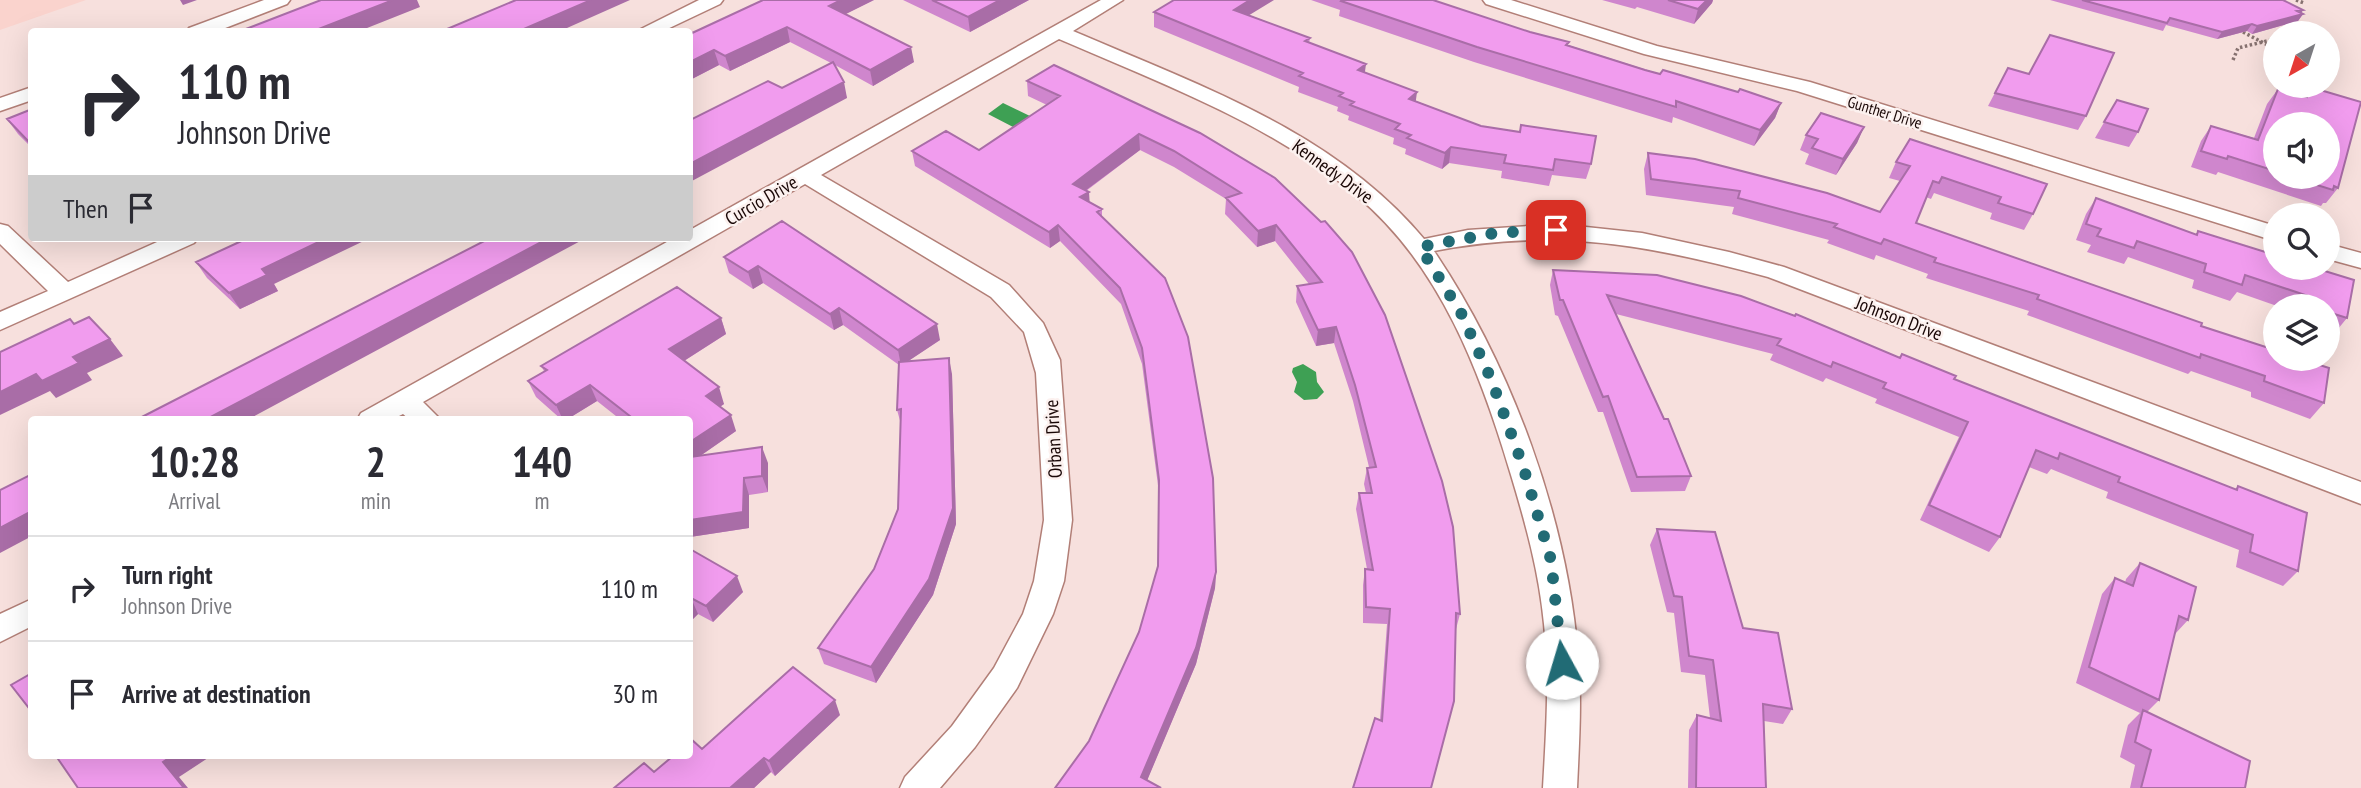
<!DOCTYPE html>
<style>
body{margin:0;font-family:"PT Sans Narrow",sans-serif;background:#f7f7f7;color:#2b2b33;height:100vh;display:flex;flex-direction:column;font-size:26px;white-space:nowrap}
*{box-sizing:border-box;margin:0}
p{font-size:23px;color:#7c7c81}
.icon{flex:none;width:38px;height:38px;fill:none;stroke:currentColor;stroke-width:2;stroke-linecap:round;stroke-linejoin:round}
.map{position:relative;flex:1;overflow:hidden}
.panel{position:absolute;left:28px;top:416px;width:665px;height:343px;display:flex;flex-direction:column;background:#fff;border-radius:7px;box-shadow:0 7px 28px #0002}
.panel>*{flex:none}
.hud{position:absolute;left:28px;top:28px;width:665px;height:214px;border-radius:7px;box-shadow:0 7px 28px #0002;background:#fff;color:#2b2b33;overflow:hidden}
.needle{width:46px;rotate:219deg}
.controls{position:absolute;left:2263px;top:21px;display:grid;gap:14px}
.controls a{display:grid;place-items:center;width:77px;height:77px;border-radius:50%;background:#fff;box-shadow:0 7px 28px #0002;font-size:35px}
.pin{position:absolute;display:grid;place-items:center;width:60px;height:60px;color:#fff;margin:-30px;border-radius:14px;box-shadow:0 4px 10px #0006}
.me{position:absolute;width:77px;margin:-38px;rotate:354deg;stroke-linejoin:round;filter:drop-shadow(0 0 5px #0008)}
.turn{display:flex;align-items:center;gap:24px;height:147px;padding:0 35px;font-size:32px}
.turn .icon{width:91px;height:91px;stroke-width:2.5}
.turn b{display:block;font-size:49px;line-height:60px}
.then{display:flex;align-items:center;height:66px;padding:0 35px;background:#0003;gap:14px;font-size:26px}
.eta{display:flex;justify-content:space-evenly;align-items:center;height:119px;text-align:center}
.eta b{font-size:42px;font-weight:600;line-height:49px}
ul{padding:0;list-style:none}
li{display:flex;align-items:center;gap:21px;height:105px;padding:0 35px;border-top:2px solid #e1e1e2}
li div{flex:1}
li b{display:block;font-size:26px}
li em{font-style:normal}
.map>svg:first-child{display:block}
</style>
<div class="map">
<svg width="2361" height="788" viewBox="0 0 2361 788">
<rect width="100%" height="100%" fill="#f7e0dd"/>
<!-- built -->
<path fill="#fad3cd" d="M0 0H86L0 30Z"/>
<!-- water -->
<path fill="#3ea054" d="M1003 103 1032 117 1015 128 988 114Z
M1303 364 1316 372 1317 382 1324 392 1317 399 1304 400 1294 392 1297 382 1292 372 1293 368Z"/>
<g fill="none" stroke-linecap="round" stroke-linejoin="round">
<!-- minor casing -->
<g stroke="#b27f77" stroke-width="3">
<path id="minor" d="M264 0H290L287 4 215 32H187L189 28Z
M699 0H723L720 4 661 32H635Z
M1101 0H1123L1073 31C1198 85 1334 131 1424 239L1468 230 1558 224 1642 233 1729 252 1784 267 2361 482V504L1768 277C1650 245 1556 227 1434 251 1511 365 1567 517 1578 655 1582 699 1579 743 1577 788H1543C1546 733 1550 679 1544 624 1539 572 1526 525 1511 475 1481 374 1441 266 1357 196 1270 123 1162 84 1059 39L821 175 1009 285 1043 323 1060 360 1072 520 1064 581 1053 614 1017 688 975 747 940 788H900L905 777 952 726 994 668 1023 614 1034 581 1044 520 1036 373 1024 332 991 297 805 184 423 402 441 420H410L403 414 391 420H357L361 413 674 238H690V230Z
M1483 0H1511L1657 46 1810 82 2275 226V241L1797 91 1644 54 1486 4Z
M32 87V100L0 111V98Z
M0 224 8 226 68 282 166 238H198L194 243 0 330V312L48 291 0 244Z
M2328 244 2361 253V268L2328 259Z
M32 599V626L0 642V614Z"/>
</g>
<!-- path -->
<path stroke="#877270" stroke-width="3.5" stroke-dasharray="2.5 2.5" stroke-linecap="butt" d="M2296 0 2304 3
M2243 32 2275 49
M2233 60 2238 48 2275 39"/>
<!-- minor -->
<use href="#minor" fill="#fff" fill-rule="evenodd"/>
</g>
<!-- wall -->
<path fill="#cf86cd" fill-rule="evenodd" d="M874 0 845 14 914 62 873 86 835 65 847 98 782 88 831 63 790 42 730 71 719 65 690 80V34Z
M903 0H1029L970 32Z
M1311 0H1433L1530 32 1569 42 1568 45 1660 74 1781 103 1775 118 1754 146 1673 117 1672 123 1474 62 1339 16 1340 10Z
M1602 0H1713L1712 3 1694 24 1637 7 1635 9Z
M2050 0H2283L2303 14 2298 21 2252 34 2247 31 2217 39 2166 25 2163 31Z
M1154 12 1249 15 1310 38 1309 43 1365 72 1416 101 1481 126 1591 164 1586 179 1552 175 1549 186 1501 178 1502 171 1449 163 1442 169 1405 154 1406 149 1393 144 1394 138 1348 120 1349 116 1337 111 1338 107 1298 92 1299 87 1154 27Z
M2008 68 2029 74 2086 116 2078 130 1988 106Z
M1027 81 1321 222 1460 614 1456 629 1431 788 1380 720 1387 624 1363 623V585L1365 569H1367L1356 509 1359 493H1366L1364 484 1367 468 1369 467 1353 401 1334 343 1316 346 1296 302 1297 286 1309 284 1275 241 1257 247 1225 214 1226 199 1174 167 1140 150 1086 191 1089 192V202L1102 209V217L1216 572 1215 588 1196 664 1147 780 1055 788 1089 741 1139 632 1158 566 1159 493 1142 364 1121 304 1060 241 1050 248 915 166 912 151 979 150 1047 105 1028 96Z
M2310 87 2338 188 2326 203H2323L2321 206 2218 172 2216 175 2191 167 2201 141 2211 126 2254 138 2267 104 2278 89 2304 96ZM2275 124 2328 177H2275Z
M2117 100 2138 132 2129 147 2095 138Z
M32 109V148L18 134 7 119Z
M1864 127 1857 143 1836 175 1805 164 1809 154 1800 150 1806 135Z
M1910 139 2033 214 2024 230 1990 219 1992 213 1934 193 1931 199 1926 197 1916 223 2201 326 2324 403 2310 419 2251 397V392L2191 371 2188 374 2027 315 2029 311 1926 278 1928 274 1876 255 1874 260 1827 243 1829 240 1732 214 1734 207 1646 195 1644 169 1648 153 1880 212 1900 181 1889 178 1896 162Z
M2096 198 2196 235 2198 231 2275 255V268H2315L2354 280 2347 318 2333 335 2328 332V306H2277L2237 292 2230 301 2192 288 2194 280 2128 257 2124 264 2087 252 2091 245 2076 240 2086 214Z
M782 221 940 340 908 361 952 374 956 524 933 595 876 683 824 664 818 648 874 569 898 509 901 424 897 410 899 365 843 325 834 330 763 283 753 289 729 273 724 257Z
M196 262 274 284 278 291 240 309 207 278Z
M1553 270 1900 358 2235 489 2238 486 2298 571 2283 586 2236 567 2239 550 2106 498 2108 492 2051 469 2047 474 2029 467 2000 537 1989 552 1920 520 1959 437 1875 403 1877 399 1826 378 1823 382 1770 360 1773 354 1616 314 1691 476 1685 491 1631 492 1603 412H1598L1558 316 1555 315 1550 285Z
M721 318 726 334 684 361 724 404 720 407 736 431 700 456 768 463V492L749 495V528L690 537V420H621L597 401 566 420H562L536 397 528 381 544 371 541 366Z
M1657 529 1743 628 1792 709 1783 724 1764 721 1766 788H1688L1689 730 1697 715 1710 718 1705 675 1681 672 1674 613 1667 612 1650 545Z
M690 549 743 592 713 622 698 614 690 622Z
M2140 563 2188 620 2175 634 2159 700 2147 712 2245 788H2130L2135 765 2120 757 2128 725 2140 713 2076 683 2102 594 2115 578 2125 583 2126 579Z
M840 715 775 776 771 772 754 788H614L654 772 702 749Z"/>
<!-- shaded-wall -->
<path fill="#a96da7" d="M180 0H197L183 5Z
M393 0H417L420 7 357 32H311Z
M591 0H630L558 32H517Z
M841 0H874L832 21 829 6Z
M1000 0H1029L970 32 968 17Z
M1250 0H1274L1233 25 1234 10Z
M1707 0H1713L1712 3 1694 24 1698 9Z
M2303 10 2300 15 2303 14 2298 21 2252 34 2257 26Z
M2252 24 2247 31 2217 39 2222 32Z
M787 27 790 42 730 71 725 56Z
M911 47 914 62 873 86 870 70Z
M714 50 719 65 690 80V62Z
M1366 64 1364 79 1358 70Z
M844 82 847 98 690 182V164Z
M1417 92 1415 107 1409 99Z
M1781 103 1775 118 1754 146 1760 130Z
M1864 127 1857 143 1836 175 1843 159Z
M1139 134 1140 150 1074 199 1073 184Z
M1451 147 1449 163 1442 169 1445 153Z
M1089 192 1090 208 1080 197Z
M1058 225 1060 241 1050 248 1049 232Z
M1276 225 1275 241 1257 247 1258 231Z
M327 238H370L274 284 278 291 240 309 229 293 262 269Z
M549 238H586L247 420H205Z
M758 266 763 283 753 289 748 272Z
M839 308 843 325 834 330 830 314Z
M721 318 726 334 676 366 669 349Z
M937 324 940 340 901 366 898 350Z
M1336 327 1334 343 1316 346 1318 330Z
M110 339 123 356 87 373 92 380 56 398 50 391 0 415V392Z
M949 358 952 374 956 524 933 595 876 683 871 667Z
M590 385 597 401 566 420H563L556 405Z
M719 387 724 404 712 412 706 396Z
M731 415 736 431 690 463V442Z
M762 447 768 463V492L762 476Z
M744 478 749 495V528L690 537V520Z
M32 511V536L0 553V528Z
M1216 572 1215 588 1196 664 1144 788 1141 777Z
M737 576 743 592 713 622 706 606Z
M691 598 698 614 690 622V599Z
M835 700 840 715 775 776 769 761Z
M172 756H211L179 777 188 788H184L163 762Z
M764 758 771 772 754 788H730Z"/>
<!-- building -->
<path fill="#f19cee" stroke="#a96da7" stroke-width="2" d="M321 0H393L311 32H238Z
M516 0H591L517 32H440Z
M763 0H841L829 6 911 47 870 70 787 27 725 56 714 50 690 62V34Z
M932 0H1000L968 17Z
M1174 0H1250L1234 10 1310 38 1305 41 1366 64 1358 70 1417 92 1409 99 1481 126 1520 132 1521 125 1596 136 1591 164 1555 159 1553 170 1504 163 1506 155 1451 147 1445 153 1407 138 1411 135 1395 129 1400 124 1350 105 1354 102 1339 96 1343 93 1299 76 1303 73 1154 12Z
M1342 0H1433L1530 32 1569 42 1566 45 1645 70 1660 74 1663 70 1738 92 1740 89 1781 103 1760 130 1676 101V107L1477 47 1341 1Z
M1668 0H1707L1698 9Z
M2082 0H2283L2303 10 2297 11 2303 14 2257 26 2252 24 2222 32 2170 18 2167 23Z
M2050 35 2114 53 2086 116 1995 93 2008 68 2029 74Z
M833 62 844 82 690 164V120L768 81 782 88Z
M1054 65 1200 133 1275 178 1321 222 1325 221 1352 252 1385 315 1442 481 1453 527 1460 614 1456 613 1454 701 1431 788H1353L1375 718 1382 721 1390 609 1366 607 1365 569 1373 570 1359 493H1372L1367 468 1376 467 1355 385 1336 327 1318 330 1297 286 1322 282 1276 225 1258 231 1226 198 1241 193 1174 151 1139 134 1073 184 1089 192 1080 197 1102 209 1097 212 1165 278 1188 337 1213 478 1216 572 1196 648 1141 777 1161 788H1055L1089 741 1139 632 1158 566 1159 480 1142 348 1120 288 1058 225 1049 232 912 151 946 131 979 150 1060 96 1027 81Z
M2310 87 2361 102 2338 188 2334 186 2333 190 2291 177H2328V124H2275V171L2228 156 2227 159 2201 151 2211 126 2258 140 2278 89 2307 97Z
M2117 100 2148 109 2138 132 2104 122Z
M32 109V142L30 143 7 119Z
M1821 113 1864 127 1843 159 1812 148 1818 139 1806 135Z
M1910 139 2047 184 2033 214 1998 203 2001 197 1942 177 1939 183 1933 181 1916 223 2202 323 2201 326 2275 350V359H2301L2329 368 2324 403 2264 381 2265 376 2201 354 2200 358 2037 299 2039 295 1934 262 1936 258 1884 239 1881 244 1834 227 1837 224 1738 198 1740 191 1651 179 1648 153 1695 159 1827 193 1880 212 1910 166 1896 162Z
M2096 198 2197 235 2198 231 2275 255V268H2315L2354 280 2347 318 2328 312V306H2312L2306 304 2308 296 2245 275 2242 285 2204 272 2206 264 2137 241 2134 248 2097 236 2101 229 2086 224Z
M782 221 937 324 898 350 839 308 830 314 758 266 748 272 724 257Z
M248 238 253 241 260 238H327L262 269 267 275 229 293 196 262Z
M490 238H549L205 420H136Z
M1553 270 1657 275 1741 296 1795 316 1796 314 1900 358 1902 354 1956 376 1954 379 2237 490 2238 486 2307 513 2298 571 2250 552 2253 535 2118 482 2120 477 2060 453 2058 459 2036 450 2000 537 1929 505 1968 422 1883 388 1886 383 1833 362 1831 367 1777 345 1781 339 1607 295 1664 419H1668L1691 476 1637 477 1608 396 1603 397 1563 300H1560Z
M677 287 721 318 669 349 719 387 706 396 731 415 690 442V420H635L590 385 556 405 528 381 547 370 541 366Z
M89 317 110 339 73 357 79 363 42 381 36 374 0 392V352L70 319 74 324Z
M949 358 953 508 929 579 871 667 818 648 874 569 898 509 901 409 897 410 899 362Z
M762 447V476L744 478 743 512 690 520V457Z
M32 474V511L0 528V490Z
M1657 529 1715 532 1743 628 1778 633 1792 709 1763 704 1766 788H1696L1697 715 1721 721 1713 660 1689 656 1682 597 1674 596Z
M690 549 737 576 706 606 691 598 690 599Z
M2140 563 2196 587 2188 620 2179 616 2159 700 2089 667 2115 578 2133 586Z
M793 667 835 700 769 761 764 758 730 788H614L644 763 654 772 673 756H690V742L692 740 702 749Z
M32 673V712L11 685Z
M2143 710 2250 761 2245 788H2141L2151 750 2135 742Z
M56 756H172L163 762 184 788H78Z"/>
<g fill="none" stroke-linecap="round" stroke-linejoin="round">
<!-- route -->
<path stroke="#216b75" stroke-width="12" stroke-dasharray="0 21.6" d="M1556 230 1495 233 1420 247 1461 313 1491 379 1523 466 1551 560 1562 663"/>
</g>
<g text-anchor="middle" stroke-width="5" stroke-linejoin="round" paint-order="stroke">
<!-- far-street labels -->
<g font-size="16" fill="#190706" stroke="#fcf1ef">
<text transform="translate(1885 112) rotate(17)" y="6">Gunther Drive</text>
</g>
<!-- street labels -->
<g font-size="19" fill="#190706" stroke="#fcf1ef">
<text transform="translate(1333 171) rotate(36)" y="7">Kennedy Drive</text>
<text transform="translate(761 200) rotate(-30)" y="7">Curcio Drive</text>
<text transform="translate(1899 318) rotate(21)" y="7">Johnson Drive</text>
<text transform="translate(1053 439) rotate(-93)" y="7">Orban Drive</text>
</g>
</g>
</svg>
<div class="controls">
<a><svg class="needle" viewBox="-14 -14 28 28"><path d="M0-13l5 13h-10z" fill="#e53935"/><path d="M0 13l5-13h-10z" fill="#7c7c81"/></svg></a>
<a><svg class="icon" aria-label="sound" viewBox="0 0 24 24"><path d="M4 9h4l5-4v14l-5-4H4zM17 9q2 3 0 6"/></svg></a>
<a><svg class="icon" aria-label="search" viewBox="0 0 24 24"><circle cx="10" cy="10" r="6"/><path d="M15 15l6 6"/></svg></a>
<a><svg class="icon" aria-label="layers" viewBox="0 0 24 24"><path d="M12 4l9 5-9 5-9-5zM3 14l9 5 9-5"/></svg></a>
</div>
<div class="pin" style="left:1556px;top:230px;background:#d93025"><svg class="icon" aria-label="arrive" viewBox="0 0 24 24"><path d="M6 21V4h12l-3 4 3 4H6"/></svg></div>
<svg class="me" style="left:1562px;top:663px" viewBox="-20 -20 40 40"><circle r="19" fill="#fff"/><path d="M0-13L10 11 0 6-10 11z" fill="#216b75"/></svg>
<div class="hud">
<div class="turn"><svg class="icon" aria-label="right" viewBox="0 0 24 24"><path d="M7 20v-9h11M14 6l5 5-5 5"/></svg><div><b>110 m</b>Johnson Drive</div></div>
<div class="then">Then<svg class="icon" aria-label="arrive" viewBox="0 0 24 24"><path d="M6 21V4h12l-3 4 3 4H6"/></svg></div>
</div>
<section class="panel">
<div class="eta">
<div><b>10:28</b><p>Arrival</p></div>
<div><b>2</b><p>min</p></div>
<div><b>140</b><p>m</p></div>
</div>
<ul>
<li><svg class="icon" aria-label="right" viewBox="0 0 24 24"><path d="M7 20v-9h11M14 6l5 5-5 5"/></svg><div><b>Turn right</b><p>Johnson Drive</p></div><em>110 m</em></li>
<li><svg class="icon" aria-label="arrive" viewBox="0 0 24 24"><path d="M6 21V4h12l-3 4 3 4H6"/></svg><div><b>Arrive at destination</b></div><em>30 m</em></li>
</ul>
</section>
</div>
